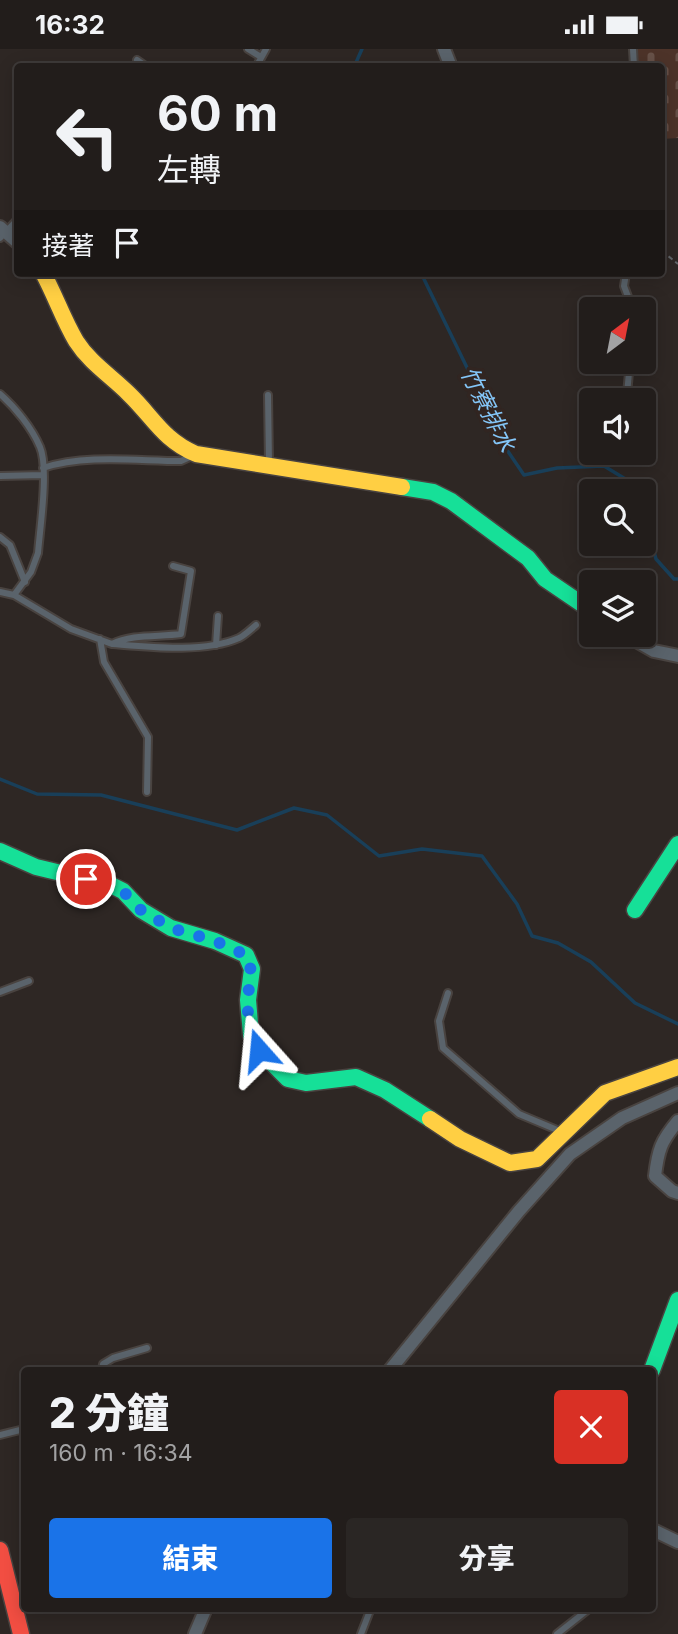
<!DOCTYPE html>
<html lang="zh-TW">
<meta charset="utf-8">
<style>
body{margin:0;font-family:Inter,"Noto Sans TC",sans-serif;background:#2a2624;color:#f1f3f6;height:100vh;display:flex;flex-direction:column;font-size:26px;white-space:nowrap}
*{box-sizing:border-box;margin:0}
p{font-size:23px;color:#a2a2a3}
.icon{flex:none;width:38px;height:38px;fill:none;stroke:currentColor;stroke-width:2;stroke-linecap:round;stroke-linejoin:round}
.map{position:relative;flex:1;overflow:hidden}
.panel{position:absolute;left:21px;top:1318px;width:635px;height:245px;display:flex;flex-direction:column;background:#221d1b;border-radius:7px;box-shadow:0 4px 18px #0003,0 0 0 2px #3f3b3a}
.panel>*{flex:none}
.guide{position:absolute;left:14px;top:14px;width:651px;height:214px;border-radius:7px;box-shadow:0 4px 18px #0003,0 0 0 2px #3f3b3a;background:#221d1b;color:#f1f3f6;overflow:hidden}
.needle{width:46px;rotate:32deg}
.controls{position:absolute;left:579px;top:248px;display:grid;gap:14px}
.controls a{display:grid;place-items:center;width:77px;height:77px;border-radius:7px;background:#221d1b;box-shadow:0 4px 18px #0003,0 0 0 2px #3f3b3a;font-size:35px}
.pin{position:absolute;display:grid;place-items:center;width:60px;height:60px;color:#fff;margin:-30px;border:4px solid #fff;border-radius:50%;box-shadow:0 2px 7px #0007}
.me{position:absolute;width:77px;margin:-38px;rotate:342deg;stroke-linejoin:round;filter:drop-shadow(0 0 5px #0008)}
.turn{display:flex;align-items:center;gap:24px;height:147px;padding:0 28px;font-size:32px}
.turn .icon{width:91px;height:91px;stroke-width:2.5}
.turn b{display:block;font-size:49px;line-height:60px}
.then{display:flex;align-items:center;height:66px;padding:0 28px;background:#0003;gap:14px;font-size:26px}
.round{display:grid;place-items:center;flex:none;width:74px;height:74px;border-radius:7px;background:#2a2624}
.headline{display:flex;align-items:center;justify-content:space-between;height:119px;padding:0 28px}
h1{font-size:42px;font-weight:800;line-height:52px}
.primary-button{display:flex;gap:14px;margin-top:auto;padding:14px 28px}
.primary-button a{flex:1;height:80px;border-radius:7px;background:#1a73e8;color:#fff;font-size:28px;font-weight:800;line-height:80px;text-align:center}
.primary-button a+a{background:#2a2624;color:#f1f3f6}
.status{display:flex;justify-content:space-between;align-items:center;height:49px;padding:0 35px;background:#221d1b;direction:ltr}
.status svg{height:19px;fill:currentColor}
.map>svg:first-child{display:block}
</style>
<div class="status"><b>16:32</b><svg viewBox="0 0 49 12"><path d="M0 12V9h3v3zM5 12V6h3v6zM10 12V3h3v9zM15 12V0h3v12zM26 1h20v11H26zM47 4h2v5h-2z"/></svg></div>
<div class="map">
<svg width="678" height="1585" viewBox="0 0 678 1585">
<defs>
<pattern id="cemetery-stones" width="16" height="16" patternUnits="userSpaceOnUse" patternTransform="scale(1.75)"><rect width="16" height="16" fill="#4d3329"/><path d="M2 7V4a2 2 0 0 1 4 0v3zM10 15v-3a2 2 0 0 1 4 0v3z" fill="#675148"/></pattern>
</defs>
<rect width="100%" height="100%" fill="#2e2724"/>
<!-- cemetery -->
<path fill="url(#cemetery-stones)" d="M633 0H678V89L662 90V18L634 17Z"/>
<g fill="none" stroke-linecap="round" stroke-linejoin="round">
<!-- stream -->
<path stroke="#193f59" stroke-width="3.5" d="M354 18 362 0
M417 224 422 226 507 401 524 426 557 419 604 417 637 437 638 443
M644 464 656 510 674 530H678
M0 730 37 745 101 746 237 781 294 759 327 766 379 807 422 800 482 807 517 855 532 887 558 894 591 913 635 954 678 975"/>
<!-- lane casing -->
<g stroke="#494340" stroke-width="10">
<path id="lane" d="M248 0 261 8
M633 0 634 18
M137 11 147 18
M256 18 266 0
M0 189 18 170
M626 224 624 237 633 261
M0 345C15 358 32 379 40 398 49 419 40 479 38 504L31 523 14 546 0 543
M268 346 269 414
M623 352 627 345 630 313
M43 419C86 405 137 412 181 412L192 407
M0 427 43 426
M0 488 10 496 25 533
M14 546 71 580 112 595C132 585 158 588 181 585L191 522 173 517
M100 590 104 613 148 688 147 743
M113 595C150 598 205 604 239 589 245 586 251 580 256 576
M216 596 218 567
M0 943 29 932
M448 944 439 972 443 999 519 1065 562 1083
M102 1321 103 1315 113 1309 147 1299
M0 1386 24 1380
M361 1585 371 1559
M557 1585 590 1559"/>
</g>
<!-- street casing -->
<g stroke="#494340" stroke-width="16">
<path id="street" d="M444 0 451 18
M0 178 18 194
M626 586 654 602 678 607
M678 1072C661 1092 658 1101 655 1127L672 1142 678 1144
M390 1321 519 1162 570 1105 622 1069 678 1044
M653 1481 678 1493
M195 1585 206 1559"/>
</g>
<!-- fast casing -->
<g stroke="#494340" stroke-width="19">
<path id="fast" d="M402 438 433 443 451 452 528 509 545 530 592 562
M0 802 36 818 111 836 123 842 141 861 171 879 215 892 246 906 252 920 248 951 251 986 259 1001 288 1030 306 1034 356 1028 385 1041 430 1070
M635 861 678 795
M652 1321 678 1251"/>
</g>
<!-- slow casing -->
<g stroke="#494340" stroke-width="19">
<path id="slow" d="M43 224C55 246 63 270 76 292 90 314 111 327 129 345 153 368 163 391 196 405L402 438
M430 1070 460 1090 510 1114 537 1110 605 1044 678 1018"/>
</g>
<!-- jam casing -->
<g stroke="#494340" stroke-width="19">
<path id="jam" d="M0 1501 21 1585"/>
</g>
<!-- path -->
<path stroke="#62666a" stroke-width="2" stroke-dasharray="5 3.5" stroke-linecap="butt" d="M662 202 678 215"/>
<!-- lane -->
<use href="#lane" stroke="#5a636b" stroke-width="6"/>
<!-- street -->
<use href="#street" stroke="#5a636b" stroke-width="12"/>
<!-- fast -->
<use href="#fast" stroke="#16e098" stroke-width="16"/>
<!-- slow -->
<use href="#slow" stroke="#ffcf43" stroke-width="16"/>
<!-- jam -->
<use href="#jam" stroke="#f24e42" stroke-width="16"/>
</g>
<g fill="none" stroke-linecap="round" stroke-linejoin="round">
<!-- route -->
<path stroke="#1a73e8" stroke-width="12" stroke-dasharray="0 21.6" d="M86 830 111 836 123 842 141 861 171 879 215 892 246 906C255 922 248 935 248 951 247 970 250 985 259 1001"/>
</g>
<g text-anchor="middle" stroke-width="7" stroke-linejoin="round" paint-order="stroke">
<!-- water labels -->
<g font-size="23" font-style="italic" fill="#84c6f8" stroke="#312521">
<text transform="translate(488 360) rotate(63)" y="8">竹寮排水</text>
</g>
</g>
</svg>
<div class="controls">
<a><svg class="needle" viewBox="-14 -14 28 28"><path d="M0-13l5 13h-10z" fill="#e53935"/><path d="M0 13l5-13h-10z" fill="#a2a2a3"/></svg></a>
<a><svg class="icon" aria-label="sound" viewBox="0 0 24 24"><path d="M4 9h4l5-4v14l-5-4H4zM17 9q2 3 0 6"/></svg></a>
<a><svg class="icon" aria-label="search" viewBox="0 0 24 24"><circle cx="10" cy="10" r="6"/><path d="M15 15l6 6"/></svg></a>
<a><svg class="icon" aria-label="layers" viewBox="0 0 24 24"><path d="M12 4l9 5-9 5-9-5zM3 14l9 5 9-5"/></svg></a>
</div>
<div class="pin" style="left:86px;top:830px;background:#d93025"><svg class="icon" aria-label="arrive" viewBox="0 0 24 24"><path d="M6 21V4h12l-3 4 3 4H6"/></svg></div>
<svg class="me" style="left:259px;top:1001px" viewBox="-20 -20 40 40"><path d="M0-17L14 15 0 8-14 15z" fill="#1a73e8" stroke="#fff" stroke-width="4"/></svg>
<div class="guide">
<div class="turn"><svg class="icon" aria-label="left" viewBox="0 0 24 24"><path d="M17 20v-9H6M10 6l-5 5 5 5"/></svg><div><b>60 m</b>左轉</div></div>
<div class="then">接著<svg class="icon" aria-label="arrive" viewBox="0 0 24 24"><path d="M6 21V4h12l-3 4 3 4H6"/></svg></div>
</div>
<section class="panel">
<div class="headline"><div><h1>2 分鐘</h1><p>160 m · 16:34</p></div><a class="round" style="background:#d93025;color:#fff"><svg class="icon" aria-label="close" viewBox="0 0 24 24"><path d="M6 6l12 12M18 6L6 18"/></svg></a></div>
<div class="primary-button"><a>結束</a><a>分享</a></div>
</section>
</div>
